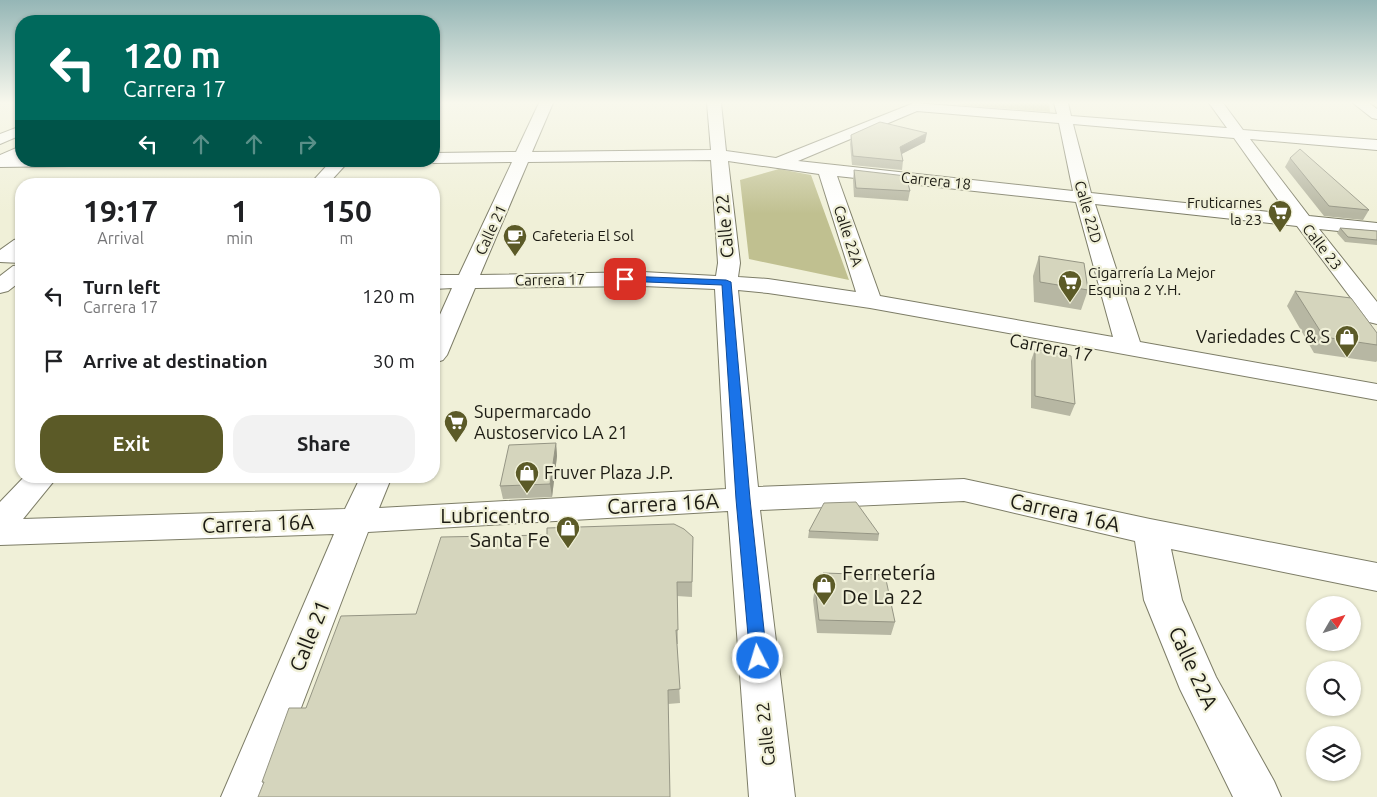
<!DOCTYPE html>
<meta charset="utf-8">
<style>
body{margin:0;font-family:Ubuntu,sans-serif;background:#f2f2f2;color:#202124;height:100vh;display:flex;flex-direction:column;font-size:19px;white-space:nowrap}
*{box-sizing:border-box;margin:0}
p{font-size:16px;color:#757577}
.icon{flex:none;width:28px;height:28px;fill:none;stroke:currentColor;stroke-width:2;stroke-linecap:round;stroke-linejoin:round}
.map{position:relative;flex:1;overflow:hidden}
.drawer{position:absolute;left:15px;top:178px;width:425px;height:305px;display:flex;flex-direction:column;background:#fff;border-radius:20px;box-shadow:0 1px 4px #0004}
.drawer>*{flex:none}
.top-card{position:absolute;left:15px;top:15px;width:425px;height:152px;border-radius:20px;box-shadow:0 1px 4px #0004;background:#00695c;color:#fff;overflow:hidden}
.needle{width:32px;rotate:51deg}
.buttons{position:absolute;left:1306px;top:596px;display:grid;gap:10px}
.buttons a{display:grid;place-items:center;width:55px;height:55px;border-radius:50%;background:#fff;box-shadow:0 1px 4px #0004;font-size:25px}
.pin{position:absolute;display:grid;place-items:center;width:42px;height:42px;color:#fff;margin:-21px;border-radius:10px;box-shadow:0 2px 8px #0006}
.me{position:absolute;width:55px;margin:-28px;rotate:355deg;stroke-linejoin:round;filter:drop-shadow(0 0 4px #0008)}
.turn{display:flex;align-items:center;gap:18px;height:105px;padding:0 25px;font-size:22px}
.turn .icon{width:65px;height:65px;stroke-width:2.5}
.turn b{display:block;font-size:35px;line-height:42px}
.lanes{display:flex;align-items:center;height:48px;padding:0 25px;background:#0003;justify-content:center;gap:25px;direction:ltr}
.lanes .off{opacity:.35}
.eta{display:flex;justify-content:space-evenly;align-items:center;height:85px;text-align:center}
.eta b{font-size:30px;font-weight:600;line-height:35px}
.primary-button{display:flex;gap:10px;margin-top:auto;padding:10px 25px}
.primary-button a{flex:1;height:58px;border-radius:20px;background:#5b5a27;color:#fff;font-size:20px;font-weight:600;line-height:58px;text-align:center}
.primary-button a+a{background:#f2f2f2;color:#202124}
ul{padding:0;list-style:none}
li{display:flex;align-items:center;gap:15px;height:65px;padding:0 25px}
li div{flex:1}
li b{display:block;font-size:19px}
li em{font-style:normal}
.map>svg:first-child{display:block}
</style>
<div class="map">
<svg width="1377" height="797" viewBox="0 0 1377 797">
<rect width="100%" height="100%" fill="#f0f0d8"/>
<!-- green -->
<path fill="#c0c090" d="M963 103H1049L1050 112 957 105Z
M779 169 811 175 849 280 749 259 740 180Z"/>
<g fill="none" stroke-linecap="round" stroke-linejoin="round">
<!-- minor casing -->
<g stroke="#7d7d67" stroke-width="2">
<path id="minor" d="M539 103H553L532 152 711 150 707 103H721L726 151 776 158 914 103 1057 114 1054 103H1068L1071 116 1227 128 1209 103H1223L1243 130 1377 140V150L1250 139 1309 216 1377 223V235L1319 229 1377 302V324L1369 322 1297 226 1095 204 1140 342 1377 384V400L870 308 768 293 738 290 758 487 964 479 1150 519 1377 563V591L1171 549 1182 600 1216 677 1274 781 1281 797H1233L1180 689 1144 600 1135 541 964 501 760 510 795 797H749L728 511 368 532 267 797H221L334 534 0 545V502L25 476H58L23 519 345 509 361 476H392L379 508 726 489 715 289 643 286 475 288 447 355 443 360 434 363V328L452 288 434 289V275H459L512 162 434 163 428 161H434V153L516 152ZM917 111 1059 123 1073 191 798 161ZM1073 124 1234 138 1288 214 1091 193ZM711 160 718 263 716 276 643 272 480 275 528 162ZM728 161 819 174 856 292 768 279 738 277 740 263ZM837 176 1076 202 1113 337 880 296Z
M1353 103H1369L1377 109V119L1372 118Z
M0 157H21V161H77L75 164 69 166 0 167Z
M331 161H349L328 184H310Z
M21 238V263L0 262V250L14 240Z
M21 265V281L8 291 0 293V276L13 266Z"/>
</g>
<!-- major casing -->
<g stroke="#7d7d67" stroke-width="2">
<path id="major" d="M21 126V135L0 144V134Z
M21 146V157L0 166V155Z"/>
</g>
<!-- minor -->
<use href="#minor" fill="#fff" fill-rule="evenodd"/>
<!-- major -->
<use href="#major" fill="#fff" fill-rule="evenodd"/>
</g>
<!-- wall -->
<path fill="#b7b7a3" d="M851 135 925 142 901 154 903 161 902 170 852 165 850 144Z
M1290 158 1369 210 1363 220 1324 216 1285 167Z
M854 170 910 191 908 201 854 197 853 180Z
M1340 228 1377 231V245L1345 242 1337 233Z
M1039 256 1088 290 1081 310 1034 302 1033 276Z
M1295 291 1377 333V361L1376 362 1314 353 1287 306Z
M1035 349 1075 404 1070 416 1031 408V361Z
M556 443 557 456 552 497 503 499 500 486Z
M809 531 879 534 878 541 808 538Z
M693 537 692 597 677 596 678 644H677L680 703 668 704 264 784 262 782 306 708 416 614Z
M815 587 895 622 891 635 817 633 813 600Z"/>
<!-- shaded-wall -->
<path fill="#959584" d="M927 133 925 142 898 156 900 147Z
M556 443 557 456 552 497 550 484Z"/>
<!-- building -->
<path fill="#d5d5bd" stroke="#959584" d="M880 122 927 133 900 147 903 161 853 156 851 135Z
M1300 149 1369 210 1329 206 1290 158Z
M854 170 906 176 910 191 856 188Z
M1340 228 1377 231V240L1348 237Z
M1039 256 1084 263 1088 290 1040 282Z
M1295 291 1351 298 1377 333V345L1324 337Z
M1035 349 1071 356 1075 404 1035 396Z
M556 443 550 484 500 486 509 445Z
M856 502 879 534 809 531 824 503Z
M674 524 684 529 693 537 692 582H677L678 630H676L680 689 668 690 670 797H258L264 782H262L289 708H306L341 616 416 614 441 537 547 535V528Z
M823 573 885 575 895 622 819 620 815 587Z"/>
<!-- sky -->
<linearGradient id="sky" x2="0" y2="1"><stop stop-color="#95b6b6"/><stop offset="0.48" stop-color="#f8f8ed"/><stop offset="1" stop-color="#f8f8ed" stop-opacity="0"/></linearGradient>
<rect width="1377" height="214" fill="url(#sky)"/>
<!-- route -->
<path fill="#1a73e8" stroke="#114b97" d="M625 276 726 280 731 282 750 499 767 658 764 663 758 665 753 663 750 658 736 499 722 285 622 281V277Z"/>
<!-- icons -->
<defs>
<g id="supermarket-pin" transform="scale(1.25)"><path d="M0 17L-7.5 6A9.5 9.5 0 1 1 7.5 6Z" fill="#5b5a27" stroke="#f0f0d8"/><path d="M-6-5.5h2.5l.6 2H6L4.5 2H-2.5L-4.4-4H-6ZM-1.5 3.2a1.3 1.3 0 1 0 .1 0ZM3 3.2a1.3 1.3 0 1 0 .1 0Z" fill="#fff"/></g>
<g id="cafe-pin" transform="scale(1.25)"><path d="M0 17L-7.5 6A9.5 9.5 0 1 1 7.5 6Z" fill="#5b5a27" stroke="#f0f0d8"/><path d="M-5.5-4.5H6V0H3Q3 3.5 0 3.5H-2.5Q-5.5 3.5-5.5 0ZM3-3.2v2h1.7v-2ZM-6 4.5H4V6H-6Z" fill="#fff"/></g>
<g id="shop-pin" transform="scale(1.25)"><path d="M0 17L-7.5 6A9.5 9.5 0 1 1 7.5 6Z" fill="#5b5a27" stroke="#f0f0d8"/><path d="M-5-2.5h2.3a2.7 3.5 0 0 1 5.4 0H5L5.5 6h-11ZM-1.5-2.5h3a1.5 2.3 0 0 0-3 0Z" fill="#fff"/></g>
</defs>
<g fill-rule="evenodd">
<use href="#supermarket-pin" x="1280" y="212"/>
<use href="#cafe-pin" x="515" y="236"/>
<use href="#supermarket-pin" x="1070" y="282"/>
<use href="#shop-pin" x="1347" y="337"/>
<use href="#supermarket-pin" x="456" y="422"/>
<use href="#shop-pin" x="527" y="473"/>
<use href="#shop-pin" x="568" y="528"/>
<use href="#shop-pin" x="824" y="585"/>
</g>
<g text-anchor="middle" stroke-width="4.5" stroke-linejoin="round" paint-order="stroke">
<!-- far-street labels -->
<g font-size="15" fill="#1c1b13" stroke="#f0f0d8">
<text transform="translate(936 181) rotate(6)" y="5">Carrera 18</text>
<text transform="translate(1088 212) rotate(74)" y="5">Calle 22D</text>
<text transform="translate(491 230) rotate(-65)" y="5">Calle 21</text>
<text transform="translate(848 236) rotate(72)" y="5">Calle 22A</text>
<text transform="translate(1322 247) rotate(52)" y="5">Calle 23</text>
<text transform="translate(550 280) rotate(-1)" y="5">Carrera 17</text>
</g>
<!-- far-poi labels -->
<g font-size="15" fill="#1c1b13" stroke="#f0f0d8" text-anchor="start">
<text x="1262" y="208" text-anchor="end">Fruticarnes<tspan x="1262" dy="17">la 23</tspan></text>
<text x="532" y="241">Cafeteria El Sol</text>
<text x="1088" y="278">Cigarrería La Mejor<tspan x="1088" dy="17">Esquina 2 Y.H.</tspan></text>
</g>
<!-- street labels -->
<g font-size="18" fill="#1c1b13" stroke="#f0f0d8">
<text transform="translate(725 226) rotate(-95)" y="6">Calle 22</text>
<text transform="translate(1051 348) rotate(11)" y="6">Carrera 17</text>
<text transform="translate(766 734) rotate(-96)" y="6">Calle 22</text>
</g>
<!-- poi labels -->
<g font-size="18" fill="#1c1b13" stroke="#f0f0d8" text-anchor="start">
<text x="1330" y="343" text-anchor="end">Variedades C &amp; S</text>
<text x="474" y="418">Supermarcado<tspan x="474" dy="21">Austoservico LA 21</tspan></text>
<text x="544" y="479">Fruver Plaza J.P.</text>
</g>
<!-- near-street labels -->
<g font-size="21" fill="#1c1b13" stroke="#f0f0d8">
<text transform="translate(663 504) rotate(-3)" y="7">Carrera 16A</text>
<text transform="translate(1065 513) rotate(13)" y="7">Carrera 16A</text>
<text transform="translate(258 524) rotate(-2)" y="7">Carrera 16A</text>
<text transform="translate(310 636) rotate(-68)" y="7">Calle 21</text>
<text transform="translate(1193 668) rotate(65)" y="7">Calle 22A</text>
</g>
<!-- near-poi labels -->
<g font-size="21" fill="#1c1b13" stroke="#f0f0d8" text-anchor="end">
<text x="550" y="523">Lubricentro<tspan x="550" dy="24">Santa Fe</tspan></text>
<text x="842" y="580" text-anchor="start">Ferretería<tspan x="842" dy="24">De La 22</tspan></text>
</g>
</g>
</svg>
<div class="buttons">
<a><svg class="needle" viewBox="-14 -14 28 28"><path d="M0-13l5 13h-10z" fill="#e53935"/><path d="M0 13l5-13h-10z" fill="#757577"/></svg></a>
<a><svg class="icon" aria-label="search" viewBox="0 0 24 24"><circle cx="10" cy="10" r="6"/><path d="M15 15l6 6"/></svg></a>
<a><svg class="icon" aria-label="layers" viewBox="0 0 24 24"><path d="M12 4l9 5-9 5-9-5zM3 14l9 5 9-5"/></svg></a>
</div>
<div class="pin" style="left:625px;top:279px;background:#d93025"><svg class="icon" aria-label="arrive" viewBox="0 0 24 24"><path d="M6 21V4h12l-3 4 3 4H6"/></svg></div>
<svg class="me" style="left:758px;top:658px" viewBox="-20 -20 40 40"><circle r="17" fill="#1a73e8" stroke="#fff" stroke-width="3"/><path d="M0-11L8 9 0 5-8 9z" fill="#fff"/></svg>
<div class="top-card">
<div class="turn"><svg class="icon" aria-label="left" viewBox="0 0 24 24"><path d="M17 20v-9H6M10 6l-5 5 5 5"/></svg><div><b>120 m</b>Carrera 17</div></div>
<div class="lanes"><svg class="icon" aria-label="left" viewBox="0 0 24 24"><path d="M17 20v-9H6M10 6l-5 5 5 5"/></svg><svg class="icon off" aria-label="ahead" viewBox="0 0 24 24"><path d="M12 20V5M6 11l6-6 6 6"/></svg><svg class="icon off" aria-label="ahead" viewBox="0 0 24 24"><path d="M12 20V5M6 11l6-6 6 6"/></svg><svg class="icon off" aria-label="right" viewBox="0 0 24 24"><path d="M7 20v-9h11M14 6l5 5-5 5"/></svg></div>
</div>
<section class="drawer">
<div class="eta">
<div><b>19:17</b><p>Arrival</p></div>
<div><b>1</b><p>min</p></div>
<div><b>150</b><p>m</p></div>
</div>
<ul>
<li><svg class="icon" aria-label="left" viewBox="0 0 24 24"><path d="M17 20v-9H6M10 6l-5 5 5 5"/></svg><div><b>Turn left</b><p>Carrera 17</p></div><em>120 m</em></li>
<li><svg class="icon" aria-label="arrive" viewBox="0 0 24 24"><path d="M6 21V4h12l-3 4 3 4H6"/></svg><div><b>Arrive at destination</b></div><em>30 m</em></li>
</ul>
<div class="primary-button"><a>Exit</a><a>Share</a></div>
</section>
</div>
